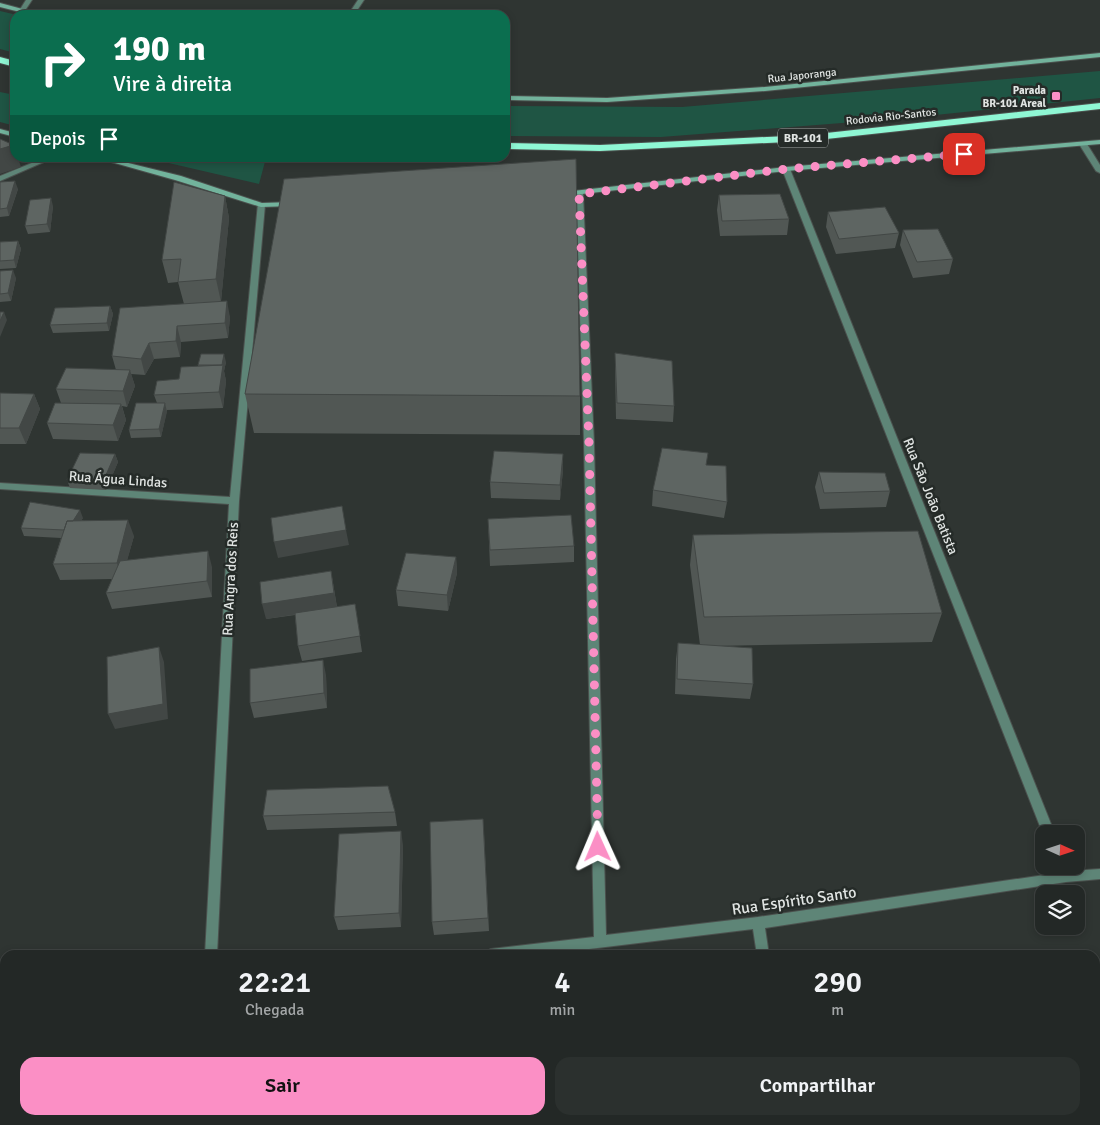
<!DOCTYPE html>
<html lang="pt">
<meta charset="utf-8">
<style>
body{margin:0;font-family:Signika,sans-serif;background:#2b302e;color:#f1f3f6;height:100vh;display:flex;flex-direction:column;font-size:19px;white-space:nowrap}
*{box-sizing:border-box;margin:0}
p{font-size:16px;color:#a3a6a7}
.icon{flex:none;width:28px;height:28px;fill:none;stroke:currentColor;stroke-width:2;stroke-linecap:round;stroke-linejoin:round}
.map{position:relative;flex:1;overflow:hidden}
.details{position:absolute;left:0px;top:950px;width:1100px;height:175px;display:flex;flex-direction:column;background:#232826;border-radius:15px 15px 0 0;box-shadow:0 2px 8px #0003,0 0 0 1px #404443}
.details>*{flex:none}
.banner{position:absolute;left:10px;top:10px;width:500px;height:152px;border-radius:15px;box-shadow:0 2px 8px #0003,0 0 0 1px #404443;background:#0b6e4f;color:#fff;overflow:hidden}
.needle{width:32px;rotate:93deg}
.buttons{position:absolute;left:1035px;top:825px;display:grid;gap:10px}
.buttons a{display:grid;place-items:center;width:50px;height:50px;border-radius:10px;background:#232826;box-shadow:0 2px 8px #0003,0 0 0 1px #404443;font-size:25px}
.pin{position:absolute;display:grid;place-items:center;width:42px;height:42px;color:#fff;margin:-21px;border-radius:10px;box-shadow:0 2px 8px #0006}
.me{position:absolute;width:55px;margin:-28px;rotate:359deg;stroke-linejoin:round;filter:drop-shadow(0 0 4px #0008)}
.turn{display:flex;align-items:center;gap:18px;height:105px;padding:0 20px;font-size:22px}
.turn .icon{width:65px;height:65px;stroke-width:2.5}
.turn b{display:block;font-size:35px;line-height:42px}
.then{display:flex;align-items:center;height:48px;padding:0 20px;background:#0003;gap:10px;font-size:19px}
.eta{display:flex;justify-content:space-evenly;align-items:center;height:85px;text-align:center}
.eta b{font-size:30px;font-weight:600;line-height:35px}
.primary-button{display:flex;gap:10px;margin-top:auto;padding:10px 20px}
.primary-button a{flex:1;height:58px;border-radius:15px;background:#fb8fc5;color:#111;font-size:20px;font-weight:600;line-height:58px;text-align:center}
.primary-button a+a{background:#2b302e;color:#f1f3f6}
.map>svg:first-child{display:block}
</style>
<div class="map">
<svg width="1100" height="1125" viewBox="0 0 1100 1125">
<rect width="100%" height="100%" fill="#2f3532"/>
<!-- green -->
<path fill="#1f5544" d="M0 11 17 15H15V53L0 49Z
M1100 71V98L906 118 661 137 505 136V106L682 107Z
M0 92 15 95V126L0 122Z
M147 158H266L259 184Z"/>
<g fill="none" stroke-linecap="round" stroke-linejoin="round">
<!-- lane casing -->
<g stroke="#4b514e" stroke-width="2">
<path id="lane" d="M44 158H53L0 181V176Z"/>
</g>
<!-- street casing -->
<g stroke="#4b514e" stroke-width="2">
<path id="street" d="M26 0H32L24 12H20L19 11Z
M358 0H364L354 15H348Z
M1080 142 1087 144 1100 165V173L1096 171 1079 144Z
M783 167H786L790 169 1055 834H1044V835L1043 834 782 169Z
M576 191H579L583 193 594 443 606 935 758 917 1058 873 1056 866H1068L1070 871 1100 869V879L1066 882 765 928 769 955H757L753 929 540 955H485L487 951 491 949 594 937 584 443Z
M258 203H264L265 205 239 501 217 955H205L229 504 0 489V483L230 497Z
M5 1014V1026L0 1027V1015Z
M204 1120H218L219 1125H205Z
M781 1120H795L796 1125H782Z"/>
</g>
<!-- secondary casing -->
<g stroke="#4b514e" stroke-width="2">
<path id="secondary" d="M0 3 41 14 42 15H32L0 7Z
M1100 53V57L765 91 607 102 505 100V96L607 98 765 87Z
M0 129 15 133V137L0 133Z
M1100 140V144L786 171 564 196 560 194 564 192 786 167Z
M97 158H108L181 176 262 203 293 202 297 204 293 206 261 207 175 180Z"/>
</g>
<!-- highway casing -->
<g stroke="#4b514e" stroke-width="2">
<path id="highway" d="M0 57 15 61V67L0 63Z
M1100 103V109L808 141 600 151 505 149V143L600 145 808 135Z"/>
</g>
<!-- lane -->
<use href="#lane" fill="#5e8577" fill-rule="evenodd"/>
<!-- street -->
<use href="#street" fill="#5e8577" fill-rule="evenodd"/>
<!-- secondary -->
<use href="#secondary" fill="#72b39c" fill-rule="evenodd"/>
<!-- highway -->
<use href="#highway" fill="#8ff7d4" fill-rule="evenodd"/>
</g>
<!-- wall -->
<path fill="#515754" d="M0 182 18 189 9 216 0 217Z
M719 195 789 219 787 235 720 236 717 210Z
M225 196 229 218 221 301 230 317 228 338 181 342 180 357 154 359 145 375 131 374 135 386 127 407 122 406 126 420 118 441 53 439 47 423 61 403 56 389 116 370 112 356 184 304 178 282 168 283 162 260Z
M53 206 50 232 28 234 25 226Z
M828 212 899 233 895 248 836 254 826 227Z
M903 230 953 259 949 274 913 278 900 245Z
M18 241 21 249 16 268 0 269V242Z
M0 271 16 278 11 301 0 302Z
M110 306 113 314 109 331 53 333 50 325Z
M615 353 674 406 673 422 616 419 615 369Z
M226 362 224 371 226 381 223 408 167 410 161 437 131 438 129 430 157 403 154 395 198 366V365Z
M0 393 34 394 40 409 26 444H0Z
M245 394 580 396V435L254 433Z
M115 454 118 462 106 490 70 488 67 480Z
M563 454V470L560 500 491 498 490 482Z
M706 465 727 502 724 518 652 506 653 490Z
M819 472 890 491 886 507 820 509 815 487Z
M83 518 81 520 134 536 127 560 212 567V597L112 609 106 593 112 579 60 580 53 564 61 538 24 536 21 528Z
M488 519 574 546V562L490 566Z
M693 535 942 613 932 642 714 646 753 684 750 699 675 694 676 659 678 643 700 645 690 565Z
M456 557 457 573 448 611 398 606 396 590Z
M331 571 337 607 355 604 362 652 302 661 298 646 295 615 266 619Z
M326 675 327 708 254 718 250 703Z
M395 812 397 826 267 830 263 816Z
M484 834 489 931 434 935 432 922Z
M403 845 401 927 338 930 334 917Z"/>
<!-- shaded-wall -->
<path fill="#424745" d="M14 145 15 149V158H18L21 167 0 174V149Z
M15 181 18 189 9 216 7 208Z
M225 196 229 218 221 302 216 279Z
M51 198 53 206 50 232 47 224Z
M18 241 21 249 16 268 14 260Z
M13 270 16 278 11 301 8 293Z
M227 301 230 317 228 338 225 323Z
M110 306 113 314 109 331 107 323Z
M4 312 7 320 0 337V321Z
M177 326 181 342 180 357 176 341Z
M149 343 154 359 145 375 141 359Z
M224 354 226 362 224 371 226 381 223 408 219 392 222 365Z
M130 370 135 386 127 407 123 391Z
M34 394 40 409 26 444 19 428Z
M165 403 167 412 161 437 159 429Z
M121 404 126 420 118 441 113 425Z
M115 454 118 462 106 490 103 482Z
M563 454V470L560 500V485Z
M80 510 83 518 69 538 66 530Z
M128 520 134 536 122 579 117 563Z
M346 530 349 545 278 558 274 542Z
M208 551 212 567V597L207 581Z
M456 557 457 573 448 611 447 595Z
M331 571 337 608 266 619 262 604Z
M159 647 164 662 168 719 115 729 108 714Z
M323 660 326 675 327 708 324 693Z
M401 831 403 845 401 927 399 913Z
M0 1114 5 1119 6 1125H0Z"/>
<!-- building -->
<path fill="#5e6562" stroke="#424745" d="M0 139 14 145 0 149Z
M576 159 580 396 245 394 284 179Z
M15 181 7 208 0 209V182Z
M174 182 225 196 216 279 178 282 181 259 162 260Z
M780 194 789 219 722 221 719 195Z
M51 198 47 224 25 226 30 200Z
M885 207 899 233 839 239 828 212Z
M938 229 953 259 917 262 903 230Z
M18 241 14 260 0 261V242Z
M13 270 8 293 0 294V271Z
M227 301 225 323 177 326 176 341 149 343 141 359 112 356 120 308Z
M110 306 107 323 50 325 55 308Z
M0 312H4L0 321Z
M615 353 672 361 674 406 617 403Z
M201 354H224L222 365H198Z
M223 365 219 392 154 395 157 381 179 379 181 367Z
M66 368 130 370 123 391 56 389Z
M0 393 34 394 19 428H0Z
M55 403 121 404 113 425 47 423Z
M136 403H165L159 429 129 430Z
M662 448 708 453 706 465 726 466 727 502 653 490Z
M494 451 563 454 560 485 490 482Z
M80 453 115 454 103 482 67 480Z
M819 472 885 473 890 491 824 493Z
M30 502 80 510 73 521H67L64 530 21 528Z
M342 506 346 530 274 542 271 518Z
M571 515 574 546 490 550 488 519Z
M128 520 117 563 53 564 67 521Z
M918 531 942 613 704 617 693 535Z
M208 551 207 581 106 593 120 561Z
M406 553 456 557 447 595 396 590Z
M331 571 334 593 262 604 260 582Z
M355 604 360 636 298 646 295 613Z
M678 643 752 648 753 684 677 679Z
M159 647 163 704 108 714 107 657Z
M323 660 324 693 250 703V669Z
M388 786 395 812 263 816 267 790Z
M483 819 488 918 432 922 430 822Z
M401 831 399 913 334 917 339 834Z"/>
<g fill="none" stroke-linecap="round" stroke-linejoin="round">
<!-- route -->
<path stroke="#fb8fc5" stroke-width="9" stroke-dasharray="0 16.2" d="M598 847 589 443 579 194 786 169 964 154"/>
</g>
<!-- markers -->
<rect fill="#fb8fc5" stroke="#252b28" stroke-width="2" x="1051" y="91" width="10" height="10" rx="2.5"/>
<g text-anchor="middle" stroke-width="5" stroke-linejoin="round" paint-order="stroke">
<!-- far-street labels -->
<g font-size="11" fill="#e0e4e2" stroke="#252b28">
<text transform="translate(802 75) rotate(-6)" y="4">Rua Japoranga</text>
<text transform="translate(891 116) rotate(-6)" y="4">Rodovia Rio-Santos</text>
</g>
<!-- far-poi labels -->
<g font-size="11" font-weight="bold" fill="#e0e4e2" stroke="#252b28" text-anchor="end">
<text x="1046" y="94">Parada<tspan x="1046" dy="13">BR-101 Areal</tspan></text>
</g>
<!-- shield labels -->
<rect fill="#252b28" stroke="#a8acaa" stroke-width="1" x="778" y="128.5" width="50" height="19" rx="4"/>
<g font-size="12" font-weight="bold" fill="#e0e4e2">
<text x="803" y="142">BR-101</text>
</g>
<!-- street labels -->
<g font-size="14" fill="#e0e4e2" stroke="#252b28">
<text transform="translate(118 479) rotate(4)" y="5">Rua Água Lindas</text>
<text transform="translate(931 496) rotate(68)" y="5">Rua São João Batista</text>
<text transform="translate(230 579) rotate(-87)" y="5">Rua Angra dos Reis</text>
</g>
<!-- near-street labels -->
<g font-size="16" fill="#e0e4e2" stroke="#252b28">
<text transform="translate(794 900) rotate(-8)" y="6">Rua Espírito Santo</text>
</g>
</g>
</svg>
<div class="buttons">
<a><svg class="needle" viewBox="-14 -14 28 28"><path d="M0-13l5 13h-10z" fill="#e53935"/><path d="M0 13l5-13h-10z" fill="#a3a6a7"/></svg></a>
<a><svg class="icon" aria-label="layers" viewBox="0 0 24 24"><path d="M12 4l9 5-9 5-9-5zM3 14l9 5 9-5"/></svg></a>
</div>
<div class="pin" style="left:964px;top:154px;background:#d93025"><svg class="icon" aria-label="arrive" viewBox="0 0 24 24"><path d="M6 21V4h12l-3 4 3 4H6"/></svg></div>
<svg class="me" style="left:598px;top:847px" viewBox="-20 -20 40 40"><path d="M0-17L14 15 0 8-14 15z" fill="#fb8fc5" stroke="#fff" stroke-width="4"/></svg>
<div class="banner">
<div class="turn"><svg class="icon" aria-label="right" viewBox="0 0 24 24"><path d="M7 20v-9h11M14 6l5 5-5 5"/></svg><div><b>190 m</b>Vire à direita</div></div>
<div class="then">Depois<svg class="icon" aria-label="arrive" viewBox="0 0 24 24"><path d="M6 21V4h12l-3 4 3 4H6"/></svg></div>
</div>
<section class="details">
<div class="eta">
<div><b>22:21</b><p>Chegada</p></div>
<div><b>4</b><p>min</p></div>
<div><b>290</b><p>m</p></div>
</div>
<div class="primary-button"><a>Sair</a><a>Compartilhar</a></div>
</section>
</div>
